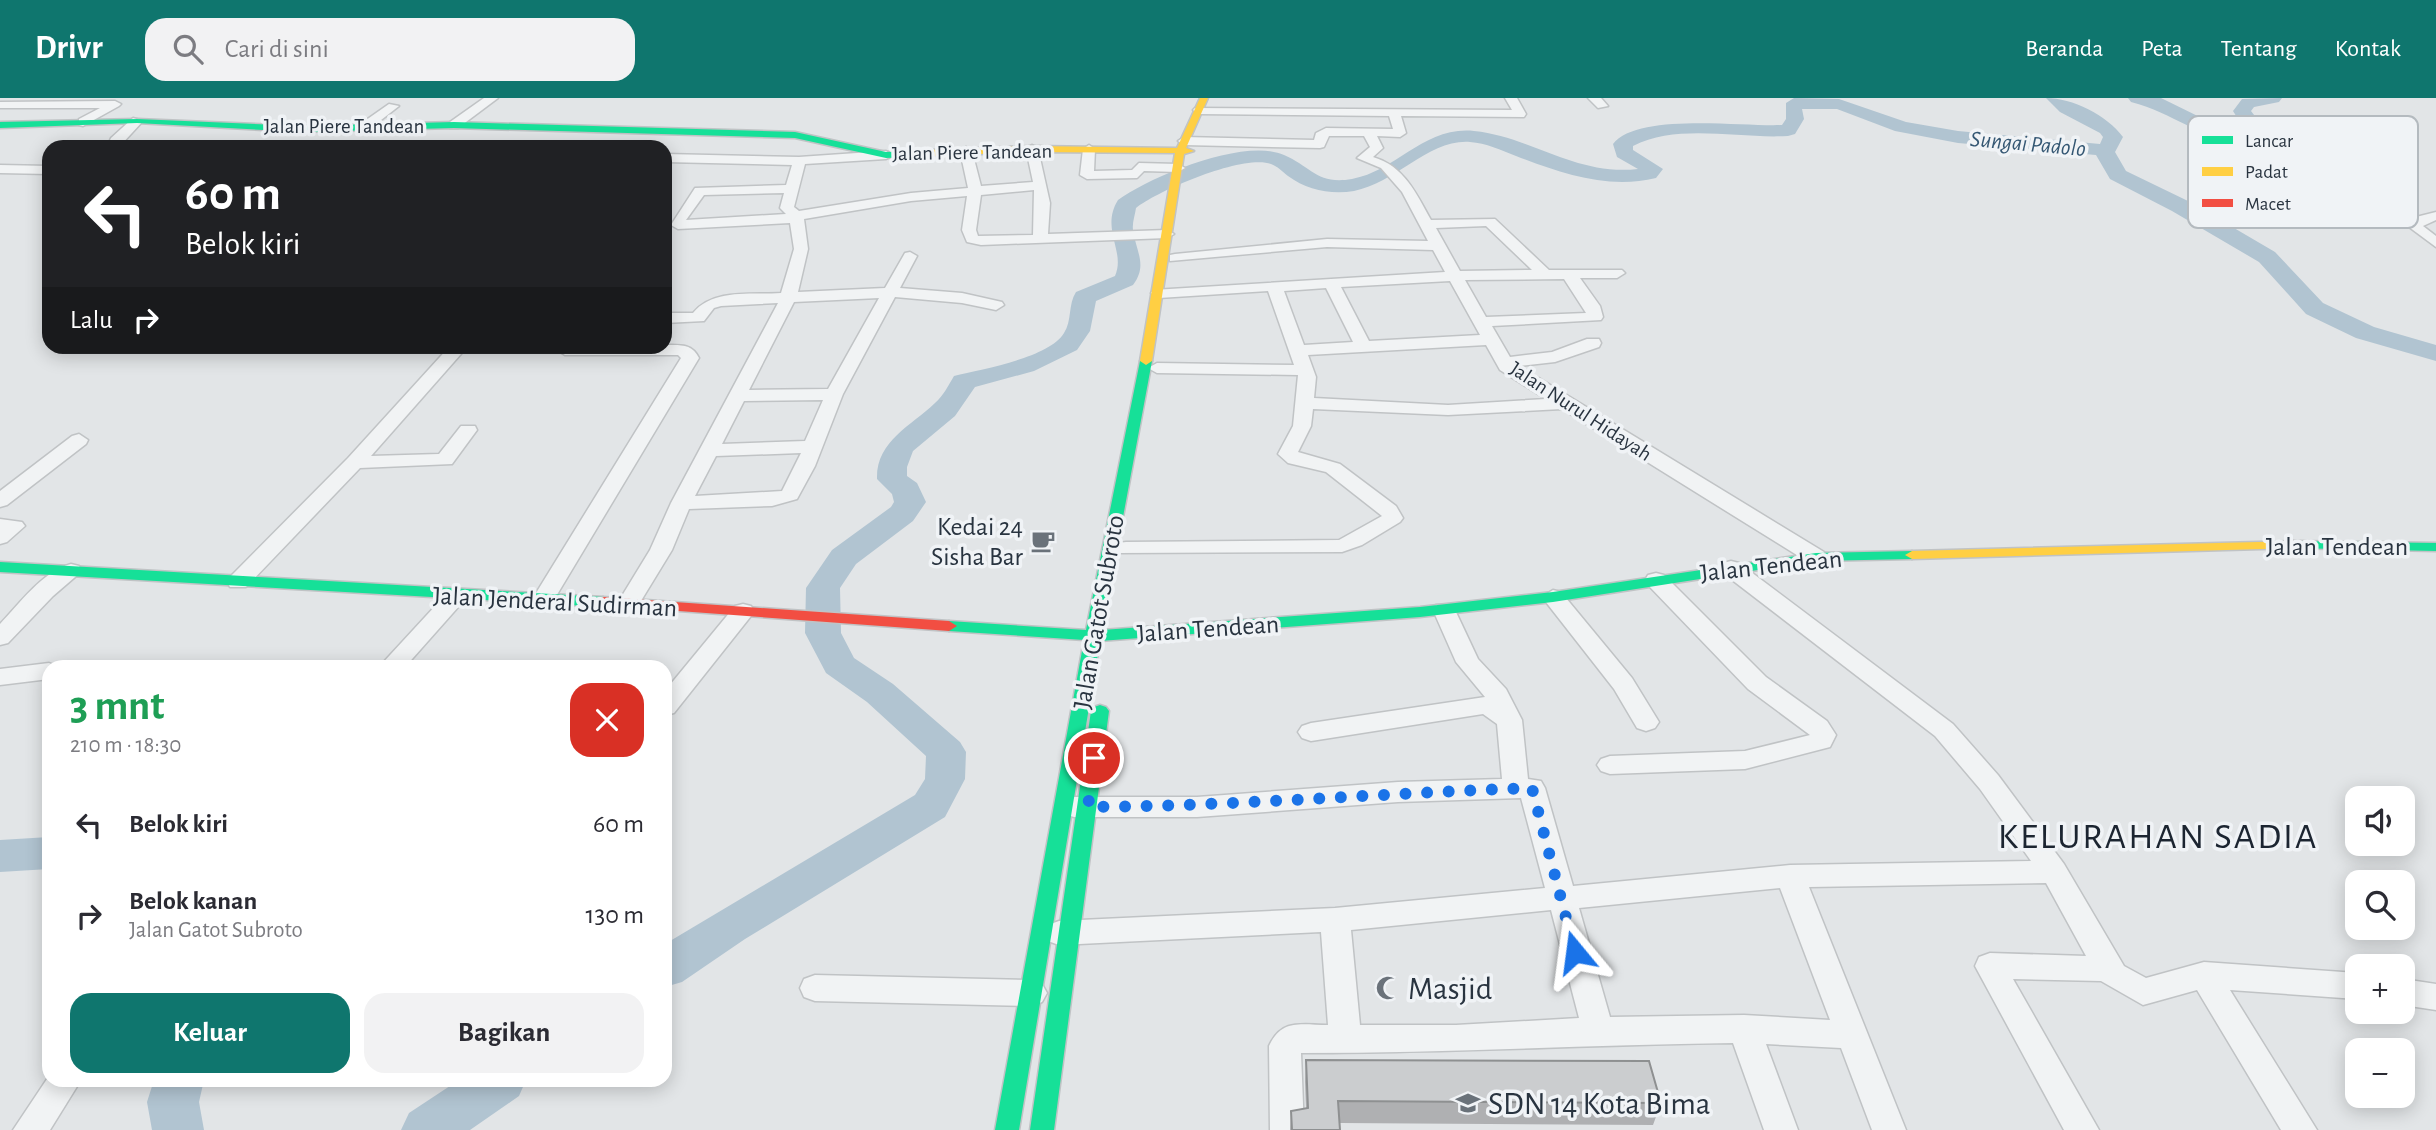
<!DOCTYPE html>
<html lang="id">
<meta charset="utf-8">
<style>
body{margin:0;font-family:"Alegreya Sans",sans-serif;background:#f2f2f3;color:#2b2b33;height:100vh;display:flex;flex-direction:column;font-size:26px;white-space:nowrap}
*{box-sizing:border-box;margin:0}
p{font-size:23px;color:#7c7c81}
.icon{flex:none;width:38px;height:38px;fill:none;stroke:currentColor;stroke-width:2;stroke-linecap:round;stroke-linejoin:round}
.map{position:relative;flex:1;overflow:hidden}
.drawer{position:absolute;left:42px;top:562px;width:630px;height:427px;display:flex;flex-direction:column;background:#fff;border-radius:21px;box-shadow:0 4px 18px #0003}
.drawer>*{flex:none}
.banner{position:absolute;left:42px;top:42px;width:630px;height:214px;border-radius:21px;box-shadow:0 4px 18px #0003;background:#202124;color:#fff;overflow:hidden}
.fabs{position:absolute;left:2345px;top:688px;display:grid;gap:14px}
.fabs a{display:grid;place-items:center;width:70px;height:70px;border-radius:14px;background:#fff;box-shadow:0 4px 18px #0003;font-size:35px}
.pin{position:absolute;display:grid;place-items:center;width:60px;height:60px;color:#fff;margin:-30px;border:4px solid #fff;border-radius:50%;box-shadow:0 2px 7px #0007}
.me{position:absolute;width:77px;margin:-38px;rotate:344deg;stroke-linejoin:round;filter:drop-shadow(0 0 5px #0008)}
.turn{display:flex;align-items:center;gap:24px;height:147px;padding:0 28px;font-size:32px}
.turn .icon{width:91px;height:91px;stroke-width:2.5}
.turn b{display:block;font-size:49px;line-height:60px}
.then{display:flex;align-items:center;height:66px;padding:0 28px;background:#0003;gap:14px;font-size:26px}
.round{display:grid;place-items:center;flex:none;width:74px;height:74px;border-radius:21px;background:#f2f2f3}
.overview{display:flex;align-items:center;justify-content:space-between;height:119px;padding:0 28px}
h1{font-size:42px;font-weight:600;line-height:52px;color:#1e9e55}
.primary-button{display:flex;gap:14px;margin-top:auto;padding:14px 28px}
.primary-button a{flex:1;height:80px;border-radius:21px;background:#0f766e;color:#fff;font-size:28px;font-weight:600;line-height:80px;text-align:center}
.primary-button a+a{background:#f2f2f3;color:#2b2b33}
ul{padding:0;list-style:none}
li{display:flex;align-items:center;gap:21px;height:91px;padding:0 28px}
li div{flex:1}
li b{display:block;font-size:26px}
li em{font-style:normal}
header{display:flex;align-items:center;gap:42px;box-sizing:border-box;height:98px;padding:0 35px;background:#0f766e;color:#fff}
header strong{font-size:33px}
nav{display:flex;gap:38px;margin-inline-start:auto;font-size:24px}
.search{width:490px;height:63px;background:#f2f2f3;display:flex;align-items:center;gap:18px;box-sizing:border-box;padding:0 24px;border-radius:21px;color:#7c7c81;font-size:26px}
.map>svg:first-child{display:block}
</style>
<header>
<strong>Drivr</strong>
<div class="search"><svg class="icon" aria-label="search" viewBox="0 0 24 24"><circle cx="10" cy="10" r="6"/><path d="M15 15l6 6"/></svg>Cari di sini</div>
<nav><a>Beranda</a><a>Peta</a><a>Tentang</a><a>Kontak</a></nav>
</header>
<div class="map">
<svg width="2436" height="1032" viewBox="0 0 2436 1032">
<rect width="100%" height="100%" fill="#e2e5e7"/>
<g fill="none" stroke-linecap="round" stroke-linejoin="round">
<!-- river -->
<path fill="#b1c4d1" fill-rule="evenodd" d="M1794 0 1839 1 1906 24 1958 33 2100 46 2103 39 2100 35 2060 14 2046 0C2072 0 2107 17 2123 39L2115 54 2126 73 2188 103 2275 154 2323 205 2374 229 2436 247V263L2356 240 2306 216 2259 164 2172 113 2110 81 2096 57 1958 45 1895 33 1837 11H1802L1804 21 1795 36 1788 38C1738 41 1678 25 1633 48V52L1663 71 1656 80C1608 92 1560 75 1516 58 1501 52 1486 45 1470 44 1429 41 1396 85 1354 93 1331 97 1307 92 1288 78 1283 74 1277 68 1271 66 1243 56 1159 92 1136 110 1135 117 1132 125 1133 132 1136 154 1148 167 1133 187L1096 203 1090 233 1077 252 1034 273 975 289 955 318 913 353 907 369V378L917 385 926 404 913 423 856 466 840 490 841 535 854 560 893 586 960 644 966 654 965 681 945 719 745 841 682 884 665 889V846L915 697 925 681 926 658 867 604 826 575 805 535 806 490 832 452 891 409 894 404 892 396 877 381C876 343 911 328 935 305 944 297 948 288 954 278 982 271 1049 260 1064 235 1072 223 1068 206 1076 194L1115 178C1126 153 1100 131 1118 102 1151 78 1245 39 1284 57 1312 69 1317 87 1352 81 1397 73 1424 28 1474 33 1532 39 1576 78 1638 71L1617 59 1613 46C1637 14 1744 29 1782 27L1786 21V5Z
M2128 0H2161L2218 28 2245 32 2233 13 2242 1 2282 0 2279 4 2254 9 2251 13 2267 34 2265 38C2208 53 2183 17 2131 4Z
M49 739V771L0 774V742Z
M154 982H204L199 1004 204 1032H152L147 1004Z
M459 982H526L519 998 470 1032H401L409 1015Z"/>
<!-- street casing -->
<g stroke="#c0c3c5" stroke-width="3">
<path id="street" d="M484 0H498L458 30H450V24Z
M1505 0H1517L1526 16 1524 19 1401 18 1406 35 1400 39 1377 38 1383 50 1373 59C1404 68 1416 95 1431 122L1495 121 1549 172H1622L1625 175 1617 180H1580L1600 208 1603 219 1601 222 1492 228 1510 259 1552 254 1587 241H1599L1601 245 1599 249 1555 264 1519 268 1824 454 1827 459 1824 464H1808L1562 311 1448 317 1313 311 1311 328 1298 354 1340 366 1396 408 1403 420 1400 424 1362 447 1342 454 1118 455 1115 450 1118 445 1126 444 1339 442 1382 418 1326 374 1288 365 1278 356 1293 328 1298 277 1157 275 1148 270 1157 265 1294 267 1268 193 1159 200 1151 195 1153 192 1445 174 1433 152 1327 149 1170 163V157L1175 156 1327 141 1428 143 1402 94 1381 70 1357 60 1370 49 1364 38H1329L1324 49 1320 50 1184 47 1178 43 1184 39 1314 42 1316 35 1326 30 1393 31 1389 18 1199 16 1193 12 1195 10 1512 12ZM1486 128 1532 172 1460 173 1436 130ZM1564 181 1586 215 1486 219 1465 182ZM1450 183 1480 237 1369 243 1341 189ZM1326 190 1353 244 1304 247 1284 193ZM1486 247 1500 272 1546 301 1448 307 1314 300 1316 279 1308 257Z
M1588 0H1601L1608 8 1598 10Z
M115 3 121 6 119 8 83 28 79 27V21L100 10H0V4Z
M389 6 399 8 367 33H359V27Z
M133 20 143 23 119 49H107L111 40Z
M1032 47 1038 51 1050 105 1048 136 1167 132 1174 136 1167 140 981 147 967 144 962 132 967 98 911 103 804 121 808 151 798 194 885 190 905 155 910 154 917 158 900 190 962 195 1002 204 1004 207 996 212 962 205 895 199 843 296 815 368 797 401 772 408 689 411 672 452 636 511H620L617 506 650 452 671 405 778 205 721 208 714 210 704 223 665 225V215H693C713 190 752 197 781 195L794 151 790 125 678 131 671 127 695 90 786 87 792 67 665 64V56L799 59 886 53 892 57 886 61 805 66 794 109 799 113 911 95 968 90 960 53 966 49 972 53 981 88 1033 84 1026 51ZM1034 92 1033 137 978 138 976 132 981 97ZM784 95 780 110 786 116 686 122 704 97ZM879 200 828 291 749 292 794 204ZM823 302 805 343 722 346 744 303ZM801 355 782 393 695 398 716 358Z
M1089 47 1095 51 1094 73 1132 72 1139 65 1178 66 1185 70 1178 74 1144 73 1137 80 1087 81 1080 77 1083 51Z
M0 67 49 68V76L0 75Z
M2436 114V122L2423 128 2436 138V149L2409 129 2412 120Z
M665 247C679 247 692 245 699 260L555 500 544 507 536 505 533 500 681 260 678 257H565L557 252 559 248Z
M450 248H468L371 358 439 356 461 328H475L477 332 452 366 360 370 246 489H230L227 484 230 479 348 360Z
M79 336 88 342 86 346 7 407 0 409V393L72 338Z
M0 421 22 424 25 428 7 444 0 446Z
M1731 463 1739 465 1953 626 1998 677 2064 766 2124 868 2146 880 2204 864 2357 875V901L2230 892 2317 1032H2281L2197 892 2143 907 2101 883 2013 881 2099 1032H2064L1975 868 1979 859 1990 855 2086 858 2046 785 1809 789 1906 1032H1872L1841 950 1766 946 1798 1032H1764L1733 945C1589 947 1445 955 1301 955L1304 1032H1270L1269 948C1282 920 1301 927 1328 927L1321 834 1059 847 1048 843 1044 835 1048 827 1059 823 1335 810 1545 790 1521 700 1398 704 1197 719H1074L1064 716 1061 709 1064 702 1074 699H1197L1398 684 1502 681 1497 626 1483 616 1311 643 1302 640 1298 634 1302 628 1311 625 1485 599 1456 564 1433 512 1436 507H1452L1455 512 1478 561 1506 591 1522 622 1528 681 1541 683 1545 690 1573 788 1790 767 2031 763 1980 691 1935 638 1723 475 1720 470 1723 465ZM1780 790 1830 922 1744 917 1610 919 1579 810ZM1551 812 1579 920 1456 927H1360L1351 832Z
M71 466 79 468 82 473 53 498 8 545 0 547V526C19 506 43 473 71 466Z
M1656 475 1664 477 1766 579 1827 623 1836 637 1830 649 1745 671 1610 676 1601 673 1597 667 1601 661 1610 658 1745 653 1810 637 1748 591 1648 487 1645 482 1648 477Z
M457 491 468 498 405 569H379L449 493Z
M1553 492 1561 494 1632 580 1659 624 1655 630 1646 633 1637 630 1614 591 1542 499Z
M743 506 751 508 754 513 751 518 674 615 665 617V593L735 508Z
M49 565 58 569H49V581L0 587V571Z
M815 877 1031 882 1042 886 1047 895 1042 904 1031 908 815 903 804 899 800 890 804 881Z
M2403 881 2436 886V912L2403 907Z
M49 978V982H81L50 1032H13Z"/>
</g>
<!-- fast casing -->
<g stroke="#c0c3c5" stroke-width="3">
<path id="fast" d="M137 21 301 28 454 24 795 34 886 54 930 52 934 55 930 58 886 60 795 40 454 30 301 34 137 25 0 30V24Z
M1146 259 1152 263 1102 532 1420 509 1553 494 1816 455 1912 453 1919 457 1912 461 1816 463 1553 504 1420 519 1100 543 1019 1032H995L1084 542 949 533 941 528 949 523 1086 532 1140 263Z
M2293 443 2436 445V453L2288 450 2286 447Z
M0 464 603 499 611 504 603 509 0 474Z
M1100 607 1106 609 1109 613 1054 1032H1030L1091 613 1094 609Z"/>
</g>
<!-- slow casing -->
<g stroke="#c0c3c5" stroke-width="3">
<path id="slow" d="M1200 0H1208L1186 50 1194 53 1184 56 1152 263 1146 267 1140 263 1175 55 1032 54 930 58 926 55 930 52 1032 48 1177 50Z
M2293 443 2300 447 2298 450 1912 461 1905 457 1912 453Z"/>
</g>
<!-- jam casing -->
<g stroke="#c0c3c5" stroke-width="3">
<path id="jam" d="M603 499 949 523 957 528 949 533 597 507 595 504Z"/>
</g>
<!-- street -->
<use href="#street" fill="#f1f3f4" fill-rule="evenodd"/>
<!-- fast -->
<use href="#fast" fill="#16e098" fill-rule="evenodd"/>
<!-- slow -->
<use href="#slow" fill="#ffcf43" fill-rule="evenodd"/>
<!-- jam -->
<use href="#jam" fill="#f24e42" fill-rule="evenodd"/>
</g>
<!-- wall -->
<path fill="#afb0b2" d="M1306 962 1661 1005 1653 1027 1340 1025V1032H1290L1291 1013 1306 1010 1305 984Z"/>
<!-- building -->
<path fill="#cbcdcf" stroke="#8e9091" stroke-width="2" d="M1306 962 1649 963 1661 1005 1338 1003 1340 1032H1292L1291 1013 1308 1010Z"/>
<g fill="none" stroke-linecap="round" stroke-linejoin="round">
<!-- route -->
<path stroke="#1a73e8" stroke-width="12" stroke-dasharray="0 21.6" d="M1094 660 1088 709C1236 708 1384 695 1532 690L1575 854"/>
</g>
<!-- icons -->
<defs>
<g id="cafe-bare" transform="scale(1.89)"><path d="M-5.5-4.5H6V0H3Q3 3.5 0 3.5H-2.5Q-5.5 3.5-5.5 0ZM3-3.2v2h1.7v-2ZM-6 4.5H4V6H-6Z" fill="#6a727a" stroke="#f0f3f6" stroke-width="2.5" paint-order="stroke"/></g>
<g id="mosque-bare" transform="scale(1.89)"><path d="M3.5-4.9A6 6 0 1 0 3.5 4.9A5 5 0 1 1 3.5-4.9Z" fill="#6a727a" stroke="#f0f3f6" stroke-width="2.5" paint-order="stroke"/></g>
<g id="school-bare" transform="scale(1.89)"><path d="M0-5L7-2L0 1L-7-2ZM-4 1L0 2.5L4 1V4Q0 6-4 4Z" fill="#6a727a" stroke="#f0f3f6" stroke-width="2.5" paint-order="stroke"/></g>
</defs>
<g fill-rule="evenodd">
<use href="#cafe-bare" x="1043" y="443"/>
<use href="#mosque-bare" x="1388" y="890"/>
<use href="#school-bare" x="1468" y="1005"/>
</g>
<g text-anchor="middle" stroke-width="7" stroke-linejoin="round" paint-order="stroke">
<!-- far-street labels -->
<g font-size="21" fill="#293440" stroke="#f0f3f6">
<text x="344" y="35">Jalan Piere Tandean</text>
<text transform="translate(972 54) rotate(-1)" y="7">Jalan Piere Tandean</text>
<text transform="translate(1581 313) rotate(33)" y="7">Jalan Nurul Hidayah</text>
</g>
<!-- far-water labels -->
<g font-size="23" font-style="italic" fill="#345773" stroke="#f0f3f6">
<text transform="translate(2028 45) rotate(5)" y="8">Sungai Padolo</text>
</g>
<!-- poi labels -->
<g font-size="26" fill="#293440" stroke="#f0f3f6" text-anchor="end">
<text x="1023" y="437">Kedai 24<tspan x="1023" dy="30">Sisha Bar</tspan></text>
</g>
<!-- street labels -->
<g font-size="26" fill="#293440" stroke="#f0f3f6">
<text x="2337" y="457">Jalan Tendean</text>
<text transform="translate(1771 467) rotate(-6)" y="9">Jalan Tendean</text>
<text transform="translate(555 503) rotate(3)" y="9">Jalan Jenderal Sudirman</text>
<text transform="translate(1098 514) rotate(-80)" y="9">Jalan Gatot Subroto</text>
<text transform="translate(1208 530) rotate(-4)" y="9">Jalan Tendean</text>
</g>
<!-- near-poi labels -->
<g font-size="32" fill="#293440" stroke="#f0f3f6" text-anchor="start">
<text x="1408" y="901">Masjid</text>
<text x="1488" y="1016">SDN 14 Kota Bima</text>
</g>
<!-- near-quarter labels -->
<g font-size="37" letter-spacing="2" fill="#1c2531" stroke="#f0f3f6">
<text x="2158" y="750">KELURAHAN SADIA</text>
</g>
</g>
<!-- legend -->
<rect x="2188" y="18" width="230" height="112" rx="10" fill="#f0f3f6" stroke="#b4babf" stroke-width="2"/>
<rect x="2202" y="38" width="31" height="8" fill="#16e098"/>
<rect x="2202" y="69" width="31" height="9" fill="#ffcf43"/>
<rect x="2202" y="101" width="31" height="8" fill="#f24e42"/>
<g font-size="19" fill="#293440">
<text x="2245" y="49">Lancar</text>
<text x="2245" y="80">Padat</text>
<text x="2245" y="112">Macet</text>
</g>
</svg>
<div class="fabs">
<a><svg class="icon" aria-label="sound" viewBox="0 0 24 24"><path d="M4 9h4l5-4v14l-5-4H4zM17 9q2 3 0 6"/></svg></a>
<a><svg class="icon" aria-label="search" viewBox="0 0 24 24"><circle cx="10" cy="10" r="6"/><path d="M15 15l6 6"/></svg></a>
<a>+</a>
<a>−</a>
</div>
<div class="pin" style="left:1094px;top:660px;background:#d93025"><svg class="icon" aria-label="arrive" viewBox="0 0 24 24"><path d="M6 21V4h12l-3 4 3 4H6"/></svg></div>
<svg class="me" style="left:1575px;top:854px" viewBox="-20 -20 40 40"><path d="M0-17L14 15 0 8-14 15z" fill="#1a73e8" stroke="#fff" stroke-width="4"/></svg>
<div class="banner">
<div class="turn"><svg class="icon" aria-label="left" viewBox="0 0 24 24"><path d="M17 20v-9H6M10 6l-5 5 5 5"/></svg><div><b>60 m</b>Belok kiri</div></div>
<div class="then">Lalu<svg class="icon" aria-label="right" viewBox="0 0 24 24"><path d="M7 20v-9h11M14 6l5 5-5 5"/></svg></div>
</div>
<section class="drawer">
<div class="overview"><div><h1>3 mnt</h1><p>210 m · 18:30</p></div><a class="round" style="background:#d93025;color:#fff"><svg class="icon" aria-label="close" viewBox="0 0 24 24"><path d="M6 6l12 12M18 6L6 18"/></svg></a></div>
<ul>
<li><svg class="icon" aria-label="left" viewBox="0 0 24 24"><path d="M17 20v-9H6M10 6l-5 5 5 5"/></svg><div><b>Belok kiri</b></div><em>60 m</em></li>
<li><svg class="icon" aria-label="right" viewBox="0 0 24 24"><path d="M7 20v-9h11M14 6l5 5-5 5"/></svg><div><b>Belok kanan</b><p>Jalan Gatot Subroto</p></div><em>130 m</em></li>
</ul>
<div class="primary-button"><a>Keluar</a><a>Bagikan</a></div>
</section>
</div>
